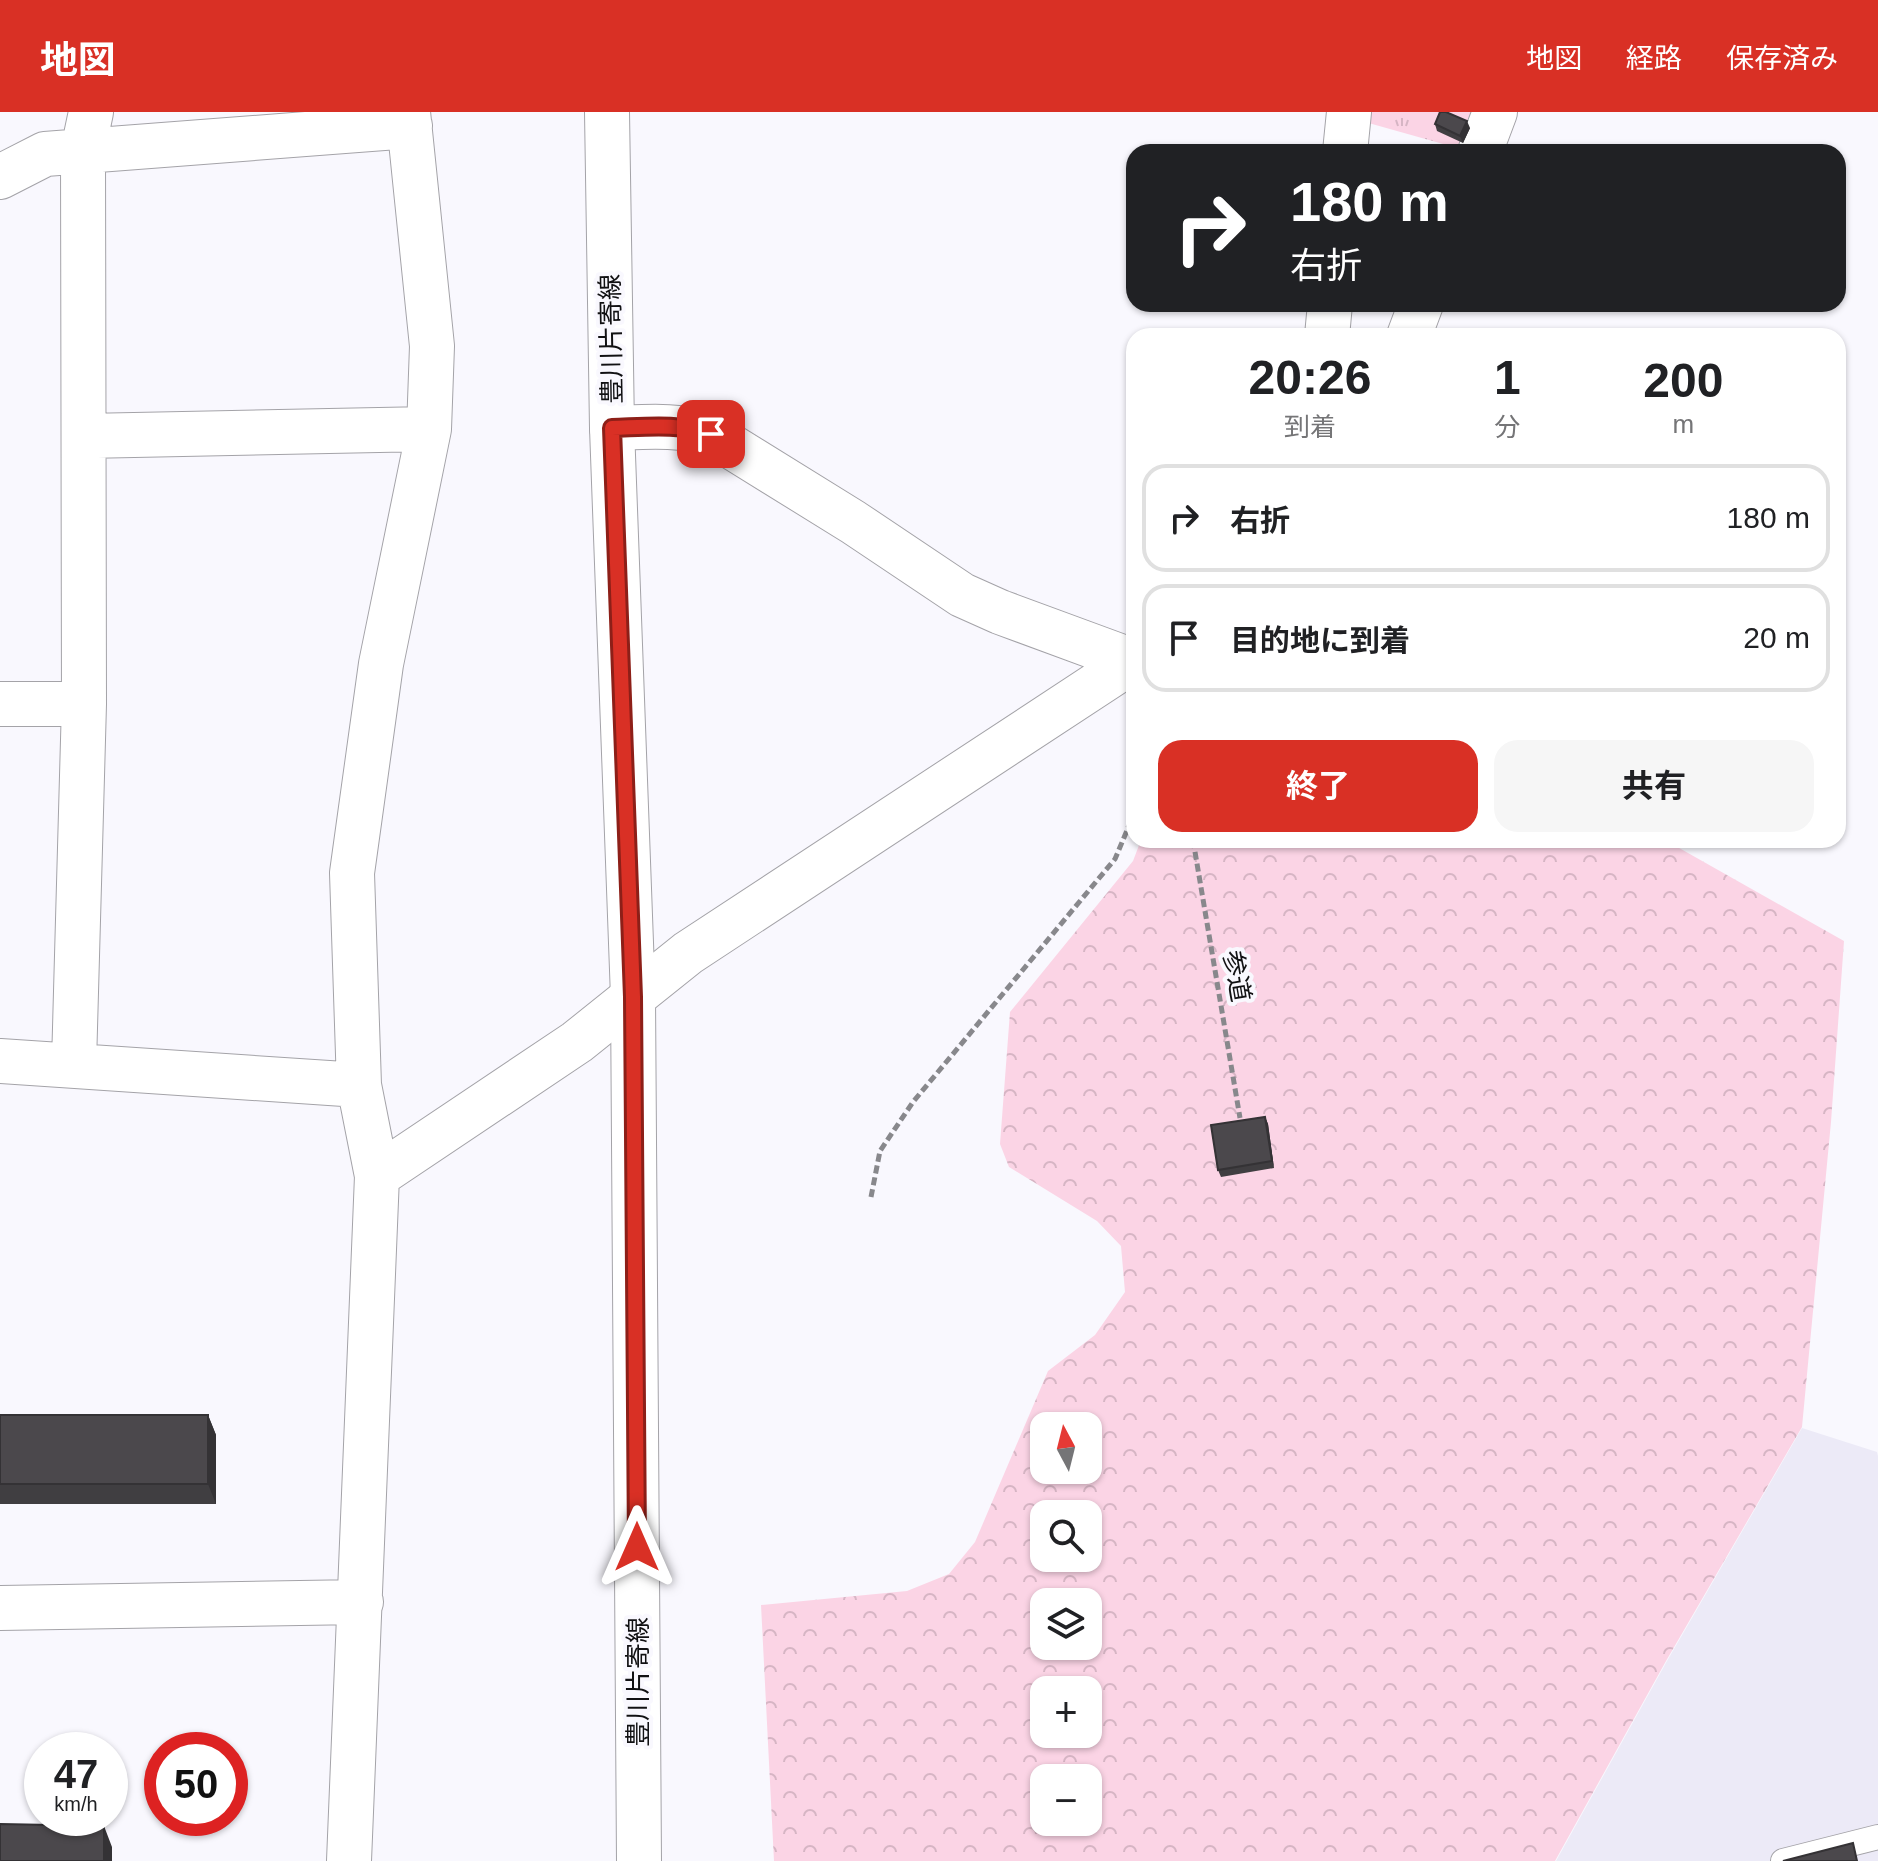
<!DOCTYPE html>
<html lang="ja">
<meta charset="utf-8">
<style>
body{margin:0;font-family:Helvetica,"Noto Sans JP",sans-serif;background:#f6f6f6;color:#202124;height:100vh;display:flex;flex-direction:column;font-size:30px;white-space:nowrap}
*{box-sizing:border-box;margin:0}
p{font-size:26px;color:#757577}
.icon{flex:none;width:44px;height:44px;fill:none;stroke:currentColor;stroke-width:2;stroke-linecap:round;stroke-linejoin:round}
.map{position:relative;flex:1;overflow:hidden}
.details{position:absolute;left:1126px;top:216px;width:720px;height:520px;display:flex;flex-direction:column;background:#fff;border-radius:24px;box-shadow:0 2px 6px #0004}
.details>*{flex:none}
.top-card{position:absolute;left:1126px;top:32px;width:720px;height:168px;border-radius:24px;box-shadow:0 2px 6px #0004;background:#202124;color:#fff;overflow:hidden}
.needle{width:52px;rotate:353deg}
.controls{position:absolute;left:1030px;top:1300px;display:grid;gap:16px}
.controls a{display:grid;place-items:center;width:72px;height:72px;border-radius:16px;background:#fff;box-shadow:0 2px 6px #0004;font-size:40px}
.speed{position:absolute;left:24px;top:1620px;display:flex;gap:16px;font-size:40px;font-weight:700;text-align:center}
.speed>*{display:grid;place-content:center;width:104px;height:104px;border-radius:50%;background:#fff;box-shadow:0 2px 6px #0004;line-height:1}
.speed small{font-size:20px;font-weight:400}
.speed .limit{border:12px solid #d22;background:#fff;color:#111}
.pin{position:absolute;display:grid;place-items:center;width:68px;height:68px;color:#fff;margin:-34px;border-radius:16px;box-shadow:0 4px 12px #0006}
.me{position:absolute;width:88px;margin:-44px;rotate:0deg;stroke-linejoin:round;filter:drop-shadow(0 0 6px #0008)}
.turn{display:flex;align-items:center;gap:28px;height:168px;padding:0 32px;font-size:36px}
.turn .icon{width:104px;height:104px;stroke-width:2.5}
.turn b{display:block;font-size:56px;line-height:68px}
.eta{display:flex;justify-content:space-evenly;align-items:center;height:136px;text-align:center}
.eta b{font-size:48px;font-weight:700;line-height:56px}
.button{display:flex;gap:16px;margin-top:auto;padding:16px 32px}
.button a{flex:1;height:92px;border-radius:24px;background:#d93025;color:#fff;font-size:32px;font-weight:700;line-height:92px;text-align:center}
.button a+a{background:#f6f6f6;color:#202124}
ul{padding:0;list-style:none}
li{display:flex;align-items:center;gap:24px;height:108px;margin:0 16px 12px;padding:0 16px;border:4px solid #e0e0e0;border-radius:24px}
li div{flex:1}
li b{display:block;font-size:30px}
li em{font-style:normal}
header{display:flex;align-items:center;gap:48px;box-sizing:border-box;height:112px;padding:0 40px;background:#d93025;color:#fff}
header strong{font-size:38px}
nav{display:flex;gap:44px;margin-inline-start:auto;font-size:28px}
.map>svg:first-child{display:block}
</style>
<header>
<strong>地図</strong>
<nav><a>地図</a><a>経路</a><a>保存済み</a></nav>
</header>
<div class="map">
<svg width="1878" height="1749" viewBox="0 0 1878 1749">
<defs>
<pattern id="grass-tufts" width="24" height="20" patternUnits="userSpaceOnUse" patternTransform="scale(2)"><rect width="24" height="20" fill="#fbd4e5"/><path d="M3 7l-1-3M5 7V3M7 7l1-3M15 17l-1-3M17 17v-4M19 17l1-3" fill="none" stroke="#d6b5c4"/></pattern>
<pattern id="forest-crowns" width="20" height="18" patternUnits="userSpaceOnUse" patternTransform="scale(2)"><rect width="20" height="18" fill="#fbd4e5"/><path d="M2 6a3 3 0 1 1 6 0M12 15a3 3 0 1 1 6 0" fill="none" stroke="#d6b5c4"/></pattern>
</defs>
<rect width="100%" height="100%" fill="#f9f8fe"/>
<!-- built -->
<path fill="#eceaf7" d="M1802 1316 1877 1340 1878 1344V1749H1556L1667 1549Z"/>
<!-- grass -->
<path fill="url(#grass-tufts)" d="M1366 0H1483L1468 39 1365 10Z"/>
<!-- forest -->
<path fill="url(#forest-crowns)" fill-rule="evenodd" d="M1141 728H1665L1844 829 1831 1010 1802 1315 1666 1549 1555 1749H774L761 1493 907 1479 949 1462 975 1430 1048 1259 1095 1223 1125 1180 1121 1134 1097 1109 1009 1055 1000 1032 1010 900 1133 749ZM1044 1314H1088V1358H1044ZM1044 1402H1088V1446H1044ZM1044 1490H1088V1534H1044ZM1044 1578H1088V1622H1044ZM1044 1666H1088V1710H1044Z"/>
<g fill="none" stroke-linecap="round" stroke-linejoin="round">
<!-- service casing -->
<g stroke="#a4a3a8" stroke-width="26">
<path id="service" d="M1783 1749 1878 1725"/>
</g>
<!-- minor casing -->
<g stroke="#a4a3a8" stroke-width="46">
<path id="minor" d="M1345 40 1349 0
M1480 40 1495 0
M0 65 45 42 410 14
M1327 224 1330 192
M1409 224 1421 192
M612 316C646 315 678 312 711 322L853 410 962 483 1000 500 1133 549
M85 324 429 317
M0 592H84
M0 949 359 973
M74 952 84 592 83 38 91 0
M377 1064 577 930 688 841 1134 548
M0 1496 361 1490
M349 1749 377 1064 359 973 352 761 381 552 429 317 432 234 408 0"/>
</g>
<!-- secondary casing -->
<g stroke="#a4a3a8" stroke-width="46">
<path id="secondary" d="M607 0 612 316 633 885 639 1749"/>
</g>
<!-- path -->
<path stroke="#88888c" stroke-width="5" stroke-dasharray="8 4" stroke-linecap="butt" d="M1133 599 1134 666
M1193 728 1240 1006
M871 1085 880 1039 913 990 1115 747 1128 716 1134 692"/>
<!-- service -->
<use href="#service" stroke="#fff" stroke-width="24"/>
<!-- minor -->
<use href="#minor" stroke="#fff" stroke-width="44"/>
<!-- secondary -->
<use href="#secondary" stroke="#fff" stroke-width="44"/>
</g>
<!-- wall -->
<path fill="#403e41" d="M1435 12 1470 16 1463 31 1437 19Z
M1265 1005 1268 1012 1274 1056 1221 1065 1218 1058Z
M0 1303H208L216 1323V1392H0Z"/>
<!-- shaded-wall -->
<path fill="#343235" d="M1467 9 1470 16 1463 31 1460 24Z
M1265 1005 1268 1012 1274 1056 1272 1049Z
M208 1303 216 1323V1392L208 1372Z
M104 1714 112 1735V1749H104Z"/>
<!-- building -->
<path fill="#4b484c" stroke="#343235" stroke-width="2" d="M1440 0H1446L1467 9 1460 24 1435 12Z
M1265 1005 1272 1049 1218 1058 1211 1013Z
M0 1303H208V1372H0Z
M0 1712 104 1714V1749H0Z
M1853 1731 1857 1749H1783Z"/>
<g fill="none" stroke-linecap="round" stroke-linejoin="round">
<!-- route casing -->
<g stroke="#8d1f18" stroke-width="20">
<path id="route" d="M637 1435 633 885 612 316C646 315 678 311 711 322"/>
</g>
<!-- route -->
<use href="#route" stroke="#d93025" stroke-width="14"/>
</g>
<g text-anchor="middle" stroke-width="8" stroke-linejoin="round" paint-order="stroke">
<!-- street labels -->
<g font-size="26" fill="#111113" stroke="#f9f8fe">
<text transform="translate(611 227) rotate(-91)" y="9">豊川片寄線</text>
<text transform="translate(1237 864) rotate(80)" y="9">参道</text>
<text transform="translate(638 1570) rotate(-90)" y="9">豊川片寄線</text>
</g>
</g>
</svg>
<div class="controls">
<a><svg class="needle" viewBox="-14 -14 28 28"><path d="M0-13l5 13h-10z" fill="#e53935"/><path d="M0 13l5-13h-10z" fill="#757577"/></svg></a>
<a><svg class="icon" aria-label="search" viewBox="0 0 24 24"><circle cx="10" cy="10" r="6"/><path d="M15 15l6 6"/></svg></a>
<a><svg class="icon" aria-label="layers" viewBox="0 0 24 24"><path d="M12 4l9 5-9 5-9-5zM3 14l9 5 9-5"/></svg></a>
<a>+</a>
<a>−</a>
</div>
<div class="speed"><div>47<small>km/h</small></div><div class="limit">50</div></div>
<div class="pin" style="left:711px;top:322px;background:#d93025"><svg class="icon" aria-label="arrive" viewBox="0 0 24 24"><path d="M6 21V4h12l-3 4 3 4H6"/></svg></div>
<svg class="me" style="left:637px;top:1435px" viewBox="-20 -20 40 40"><path d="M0-17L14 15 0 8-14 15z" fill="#d93025" stroke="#fff" stroke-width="4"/></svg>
<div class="top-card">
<div class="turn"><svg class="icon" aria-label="right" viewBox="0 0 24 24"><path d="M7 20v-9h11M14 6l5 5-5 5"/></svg><div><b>180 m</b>右折</div></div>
</div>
<section class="details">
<div class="eta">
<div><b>20:26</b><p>到着</p></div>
<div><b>1</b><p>分</p></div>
<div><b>200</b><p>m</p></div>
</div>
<ul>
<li><svg class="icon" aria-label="right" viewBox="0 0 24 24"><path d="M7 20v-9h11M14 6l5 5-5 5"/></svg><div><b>右折</b></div><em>180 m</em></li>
<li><svg class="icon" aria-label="arrive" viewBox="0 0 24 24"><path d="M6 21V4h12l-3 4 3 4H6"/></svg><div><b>目的地に到着</b></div><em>20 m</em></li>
</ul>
<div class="button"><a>終了</a><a>共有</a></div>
</section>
</div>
